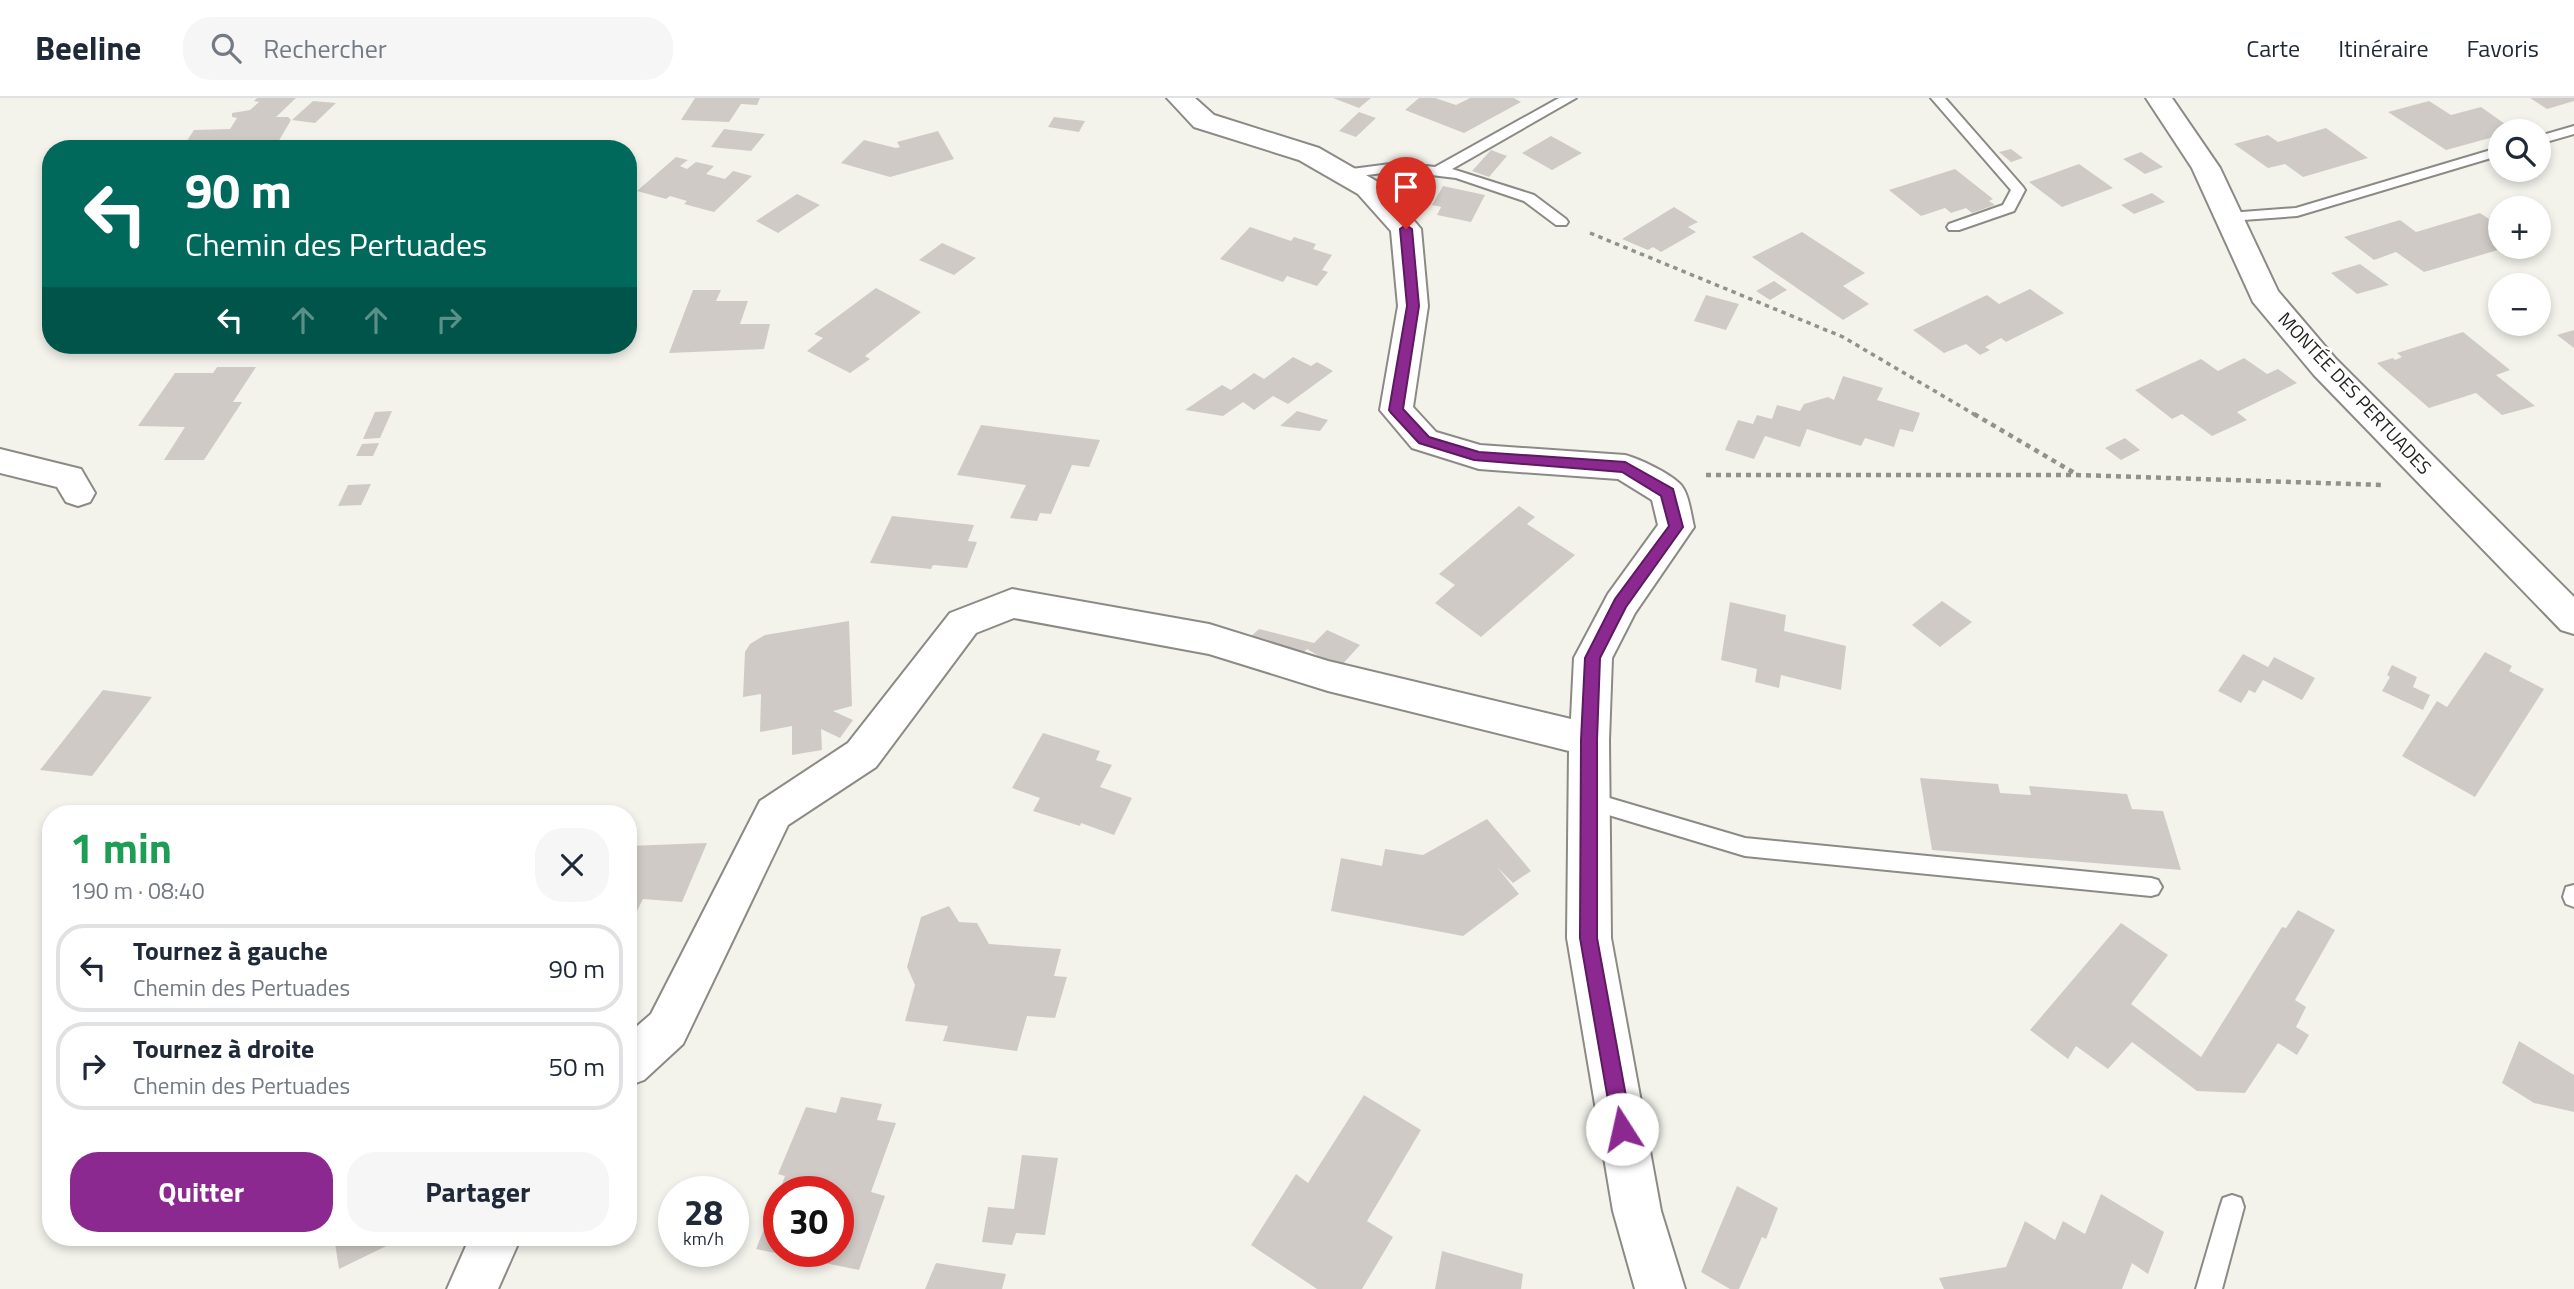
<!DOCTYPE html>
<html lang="fr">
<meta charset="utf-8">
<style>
body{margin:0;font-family:"Titillium Web",sans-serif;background:#f6f6f7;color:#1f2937;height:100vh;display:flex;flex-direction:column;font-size:26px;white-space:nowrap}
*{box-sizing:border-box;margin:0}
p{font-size:23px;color:#747a83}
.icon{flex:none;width:38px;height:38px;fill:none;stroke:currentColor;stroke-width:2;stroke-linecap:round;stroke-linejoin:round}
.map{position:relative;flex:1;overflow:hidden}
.sheet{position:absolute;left:42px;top:707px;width:595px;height:441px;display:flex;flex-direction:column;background:#fff;border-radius:28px;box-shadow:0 4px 10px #0003}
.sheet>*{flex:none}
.guide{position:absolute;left:42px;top:42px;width:595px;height:214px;border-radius:28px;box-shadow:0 4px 10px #0003;background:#00695c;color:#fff;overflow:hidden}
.buttons{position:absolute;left:2488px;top:21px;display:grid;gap:14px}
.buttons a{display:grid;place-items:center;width:63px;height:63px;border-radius:50%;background:#fff;box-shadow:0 4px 10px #0003;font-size:35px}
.speed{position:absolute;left:658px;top:1078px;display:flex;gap:14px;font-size:35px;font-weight:700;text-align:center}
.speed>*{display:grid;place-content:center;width:91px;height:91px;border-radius:50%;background:#fff;box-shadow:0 4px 10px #0003;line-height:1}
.speed small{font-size:18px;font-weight:400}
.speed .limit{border:10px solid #d22;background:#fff;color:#111}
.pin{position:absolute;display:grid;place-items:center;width:60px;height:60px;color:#fff;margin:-72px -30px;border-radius:50% 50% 50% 0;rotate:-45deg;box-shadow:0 0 7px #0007}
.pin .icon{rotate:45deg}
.me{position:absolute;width:77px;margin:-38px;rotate:350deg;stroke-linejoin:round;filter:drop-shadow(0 0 5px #0008)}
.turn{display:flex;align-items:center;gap:24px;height:147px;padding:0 28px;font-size:32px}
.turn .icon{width:91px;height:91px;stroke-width:2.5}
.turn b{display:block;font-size:49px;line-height:60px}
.lanes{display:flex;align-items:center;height:66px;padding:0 28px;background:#0003;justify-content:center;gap:35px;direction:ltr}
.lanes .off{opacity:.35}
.round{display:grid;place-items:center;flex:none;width:74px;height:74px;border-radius:28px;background:#f6f6f7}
.summary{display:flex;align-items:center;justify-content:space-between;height:119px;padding:0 28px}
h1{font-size:42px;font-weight:700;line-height:52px;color:#1e9e55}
.cta{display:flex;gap:14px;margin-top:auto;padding:14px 28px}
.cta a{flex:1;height:80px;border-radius:28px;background:#8c2991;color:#fff;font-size:28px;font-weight:700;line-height:80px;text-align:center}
.cta a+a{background:#f6f6f7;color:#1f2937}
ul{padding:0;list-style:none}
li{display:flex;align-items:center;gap:21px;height:88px;margin:0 14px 10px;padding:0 14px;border:4px solid #e0e1e3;border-radius:28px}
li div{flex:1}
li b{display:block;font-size:26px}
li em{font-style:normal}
header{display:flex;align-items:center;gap:42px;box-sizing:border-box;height:98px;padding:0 35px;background:#fff;border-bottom:2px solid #e0e1e3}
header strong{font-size:33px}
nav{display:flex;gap:38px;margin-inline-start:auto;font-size:24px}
.search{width:490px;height:63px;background:#f6f6f7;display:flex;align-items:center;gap:18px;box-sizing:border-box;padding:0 24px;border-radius:28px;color:#747a83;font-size:26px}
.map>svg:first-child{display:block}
</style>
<header>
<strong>Beeline</strong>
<div class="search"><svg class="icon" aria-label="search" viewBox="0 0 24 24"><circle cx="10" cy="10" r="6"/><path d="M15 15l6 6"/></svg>Rechercher</div>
<nav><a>Carte</a><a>Itinéraire</a><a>Favoris</a></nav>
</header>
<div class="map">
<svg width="2574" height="1191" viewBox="0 0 2574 1191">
<rect width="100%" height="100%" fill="#f3f3ec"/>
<!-- building -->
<path fill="#cfcac5" d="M257 0H296L276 19H288L291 22 277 46 183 49 194 32 230 31 237 20 232 19V15L250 12 259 4 254 3Z
M695 0H760L757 7 741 6 729 24 681 22Z
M1333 0H1371L1359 10Z
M1419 0H1435L1456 7 1470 0H1514L1521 4 1464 35 1405 12Z
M2530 0H2574V3L2547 11Z
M313 3 336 5 315 25 292 22Z
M2429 3 2451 17 2481 9 2515 33H2501V37L2446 52 2388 14Z
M1359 14 1376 20 1356 39 1339 33Z
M1054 19 1085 23 1079 34 1048 29Z
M2326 30 2368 60 2303 79 2285 66 2268 70 2234 46 2268 37 2278 44Z
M724 31 765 36 751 53 711 49Z
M938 33 954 61 890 79 841 65 864 42 896 50 900 49 897 44Z
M1551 38 1582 55 1552 72 1522 55Z
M2011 51 2023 60 2011 64 1999 54Z
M1491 52 1507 58 1489 79 1472 73Z
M2141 54 2163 69 2145 76 2123 61Z
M676 59 688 62 680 68 687 71 696 64 714 68 706 76 725 81 733 73 752 78 714 114 684 106 687 103 670 98 666 101 637 93Z
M2079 66 2113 90 2062 109 2029 84Z
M1955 71 1993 101 1989 103 1995 107 1972 115 1966 110 1951 115 1945 110 1921 118 1889 92Z
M1443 88 1485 97 1471 124 1437 117 1441 109 1432 107Z
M2152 95 2165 104 2134 116 2121 107Z
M797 96 820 107 778 135 756 123Z
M1674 109 1698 124 1688 129 1696 134 1661 154 1653 149 1648 152 1622 141Z
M2480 115 2501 129V139L2497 140 2501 143V151L2424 174 2396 154 2374 162 2344 139 2400 122 2416 134Z
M1250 129 1291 143 1294 139 1316 146 1313 151 1332 157 1322 172 1328 174 1317 188 1287 178 1283 184 1220 161Z
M1802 134 1865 175 1843 188 1869 206 1843 222 1752 159Z
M942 145 976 160 954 177 919 162Z
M2360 166 2389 187 2357 196 2331 175Z
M1774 183 1787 192 1770 202 1756 193Z
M876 190 921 214 865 258 870 261 850 275 807 253 823 240 814 236Z
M2030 191 2064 215 2006 244 2001 240 1985 249 1990 252 1980 257 1966 246 1944 255 1913 232 1987 197 1999 206Z
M693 192H721L716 203H748L740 226H770L764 251 669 255Z
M1706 197 1739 206 1726 232 1694 223Z
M2574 232V250L2557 237Z
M2463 234 2510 272 2496 277 2535 308 2502 317 2476 295 2429 310 2377 265 2393 260 2395 262 2402 259 2397 255Z
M1293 259 1311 268 1317 264 1333 273 1288 306 1273 298 1254 312 1243 304 1223 318 1185 312 1222 287 1231 292 1254 275 1264 281Z
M2244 260 2267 276 2278 271 2297 285 2237 314 2247 322 2212 338 2182 316 2172 321 2135 292 2201 261 2218 273Z
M217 269H256L233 304H242L204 362H164L185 329 138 328 175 275H213Z
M1843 278 1883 290 1877 302 1920 315 1913 334 1900 331 1894 349 1865 340 1861 348 1807 331 1800 349 1765 338 1754 361 1725 352 1738 322 1753 326 1757 317 1772 321 1777 307 1800 313 1804 306 1828 299 1834 302Z
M392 313 380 340 363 341 375 314Z
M1297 313 1328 322 1320 333 1280 328Z
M981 327 1100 342 1089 369 1072 367 1051 416 1040 415 1037 423 1010 420 1026 387 957 377Z
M2125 340 2140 352 2121 362 2105 350Z
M379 345 373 358H356L362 346Z
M371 386 361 407 338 408 348 387Z
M1519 408 1535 419 1527 426 1575 457 1481 539 1435 505 1455 487 1439 476Z
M892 418 974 427 968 443 977 444 967 470 933 467 931 471 870 465Z
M1942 503 1972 524 1940 549 1912 527Z
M1730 504 1786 517 1784 533 1846 548 1841 592 1781 577 1779 590 1755 584 1757 571 1721 562Z
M849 523 852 608 833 613 853 622 840 640 821 631 822 652 792 657V628L760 634 761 596 743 599 745 554 750 546 765 537Z
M1259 531 1314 545 1327 532 1360 547 1339 570 1307 551 1300 558 1245 544Z
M2485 554 2512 568 2509 573 2544 591 2475 699 2402 658 2437 603 2447 609Z
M2243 556 2268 569 2274 559 2315 580 2302 602 2263 582 2255 595 2249 592 2241 605 2218 593Z
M2392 567 2417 579 2413 589 2430 597 2423 612 2382 593 2390 579 2387 577Z
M103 592 152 599 92 678 40 672Z
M1043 635 1100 653 1096 662 1112 667 1100 689 1132 700 1114 737 1081 725 1080 728 1033 713 1040 700 1012 690Z
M1920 680 1998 686 2000 695 2031 697 2029 688 2127 696 2132 711 2163 713 2181 772 1932 752Z
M1487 721 1531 773 1513 785 1497 769 1519 796 1463 838 1331 813 1341 760 1382 768 1385 751 1423 757Z
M707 745 682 804 643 801 628 830V748Z
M949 808 959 824 977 825 989 846 1061 851 1054 878 1067 879 1055 920 1027 918 1017 953 943 943 948 928 905 923 915 887 907 869 921 819Z
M2298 812 2335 832 2295 902 2306 909 2296 929 2309 937 2297 957 2278 945 2245 995 2197 993 2132 944 2108 971 2076 948 2068 961 2030 932 2121 825 2168 857 2131 906 2201 959 2282 829 2286 830Z
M2519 943 2574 977V1014L2534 1005 2502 985Z
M1364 997 1421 1032 1367 1123 1393 1139 1362 1191H1317L1251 1147 1296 1076 1308 1085Z
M841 999 882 1006 877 1022 896 1025 871 1094 885 1098 859 1172 756 1151 779 1094V1153H838V1094H779L785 1078 778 1076 806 1009 836 1015Z
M1022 1057 1058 1060 1045 1137 1016 1135 1012 1147 982 1144 988 1109 1014 1111Z
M1737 1088 1778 1110 1766 1141 1762 1139 1739 1191H1730L1701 1174Z
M2101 1096 2164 1134 2148 1176 2132 1165 2122 1191H1944L1939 1180 2006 1169 2025 1123 2055 1142 2063 1123 2085 1136Z
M334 1139H405L339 1171Z
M1442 1153 1523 1176 1521 1191H1435Z
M936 1165 1006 1176 1002 1191H925Z"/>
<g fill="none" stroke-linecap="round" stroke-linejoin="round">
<!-- service casing -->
<g stroke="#8b8a84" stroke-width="4">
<path id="service" d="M1559 0H1576L1452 71 1534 97 1566 121 1568 124 1566 127H1556L1524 103 1456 80 1398 73 1344 80 1337 76 1344 72 1398 65 1435 69Z
M1931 0H1945L2023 89 2025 92 2014 113 1959 132H1949L1947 129 1949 126 2003 107 2011 92Z
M2574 28V36L2539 46V38Z
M2501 49V57L2297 118 2229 123 2222 119 2229 115 2296 110Z
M1589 694 1745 740 2151 780 2158 782 2162 789 2158 796 2151 798 1745 758 1582 709 1579 703 1582 697Z
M2574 787V809L2566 806 2563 799 2566 789Z
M2232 1097 2241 1100 2244 1109 2222 1191H2196L2220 1109 2223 1100Z"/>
</g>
<!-- minor casing -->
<g stroke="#8b8a84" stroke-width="4">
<path id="minor" d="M1167 0H1195L1214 17 1319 50 1378 84 1416 125 1421 131 1428 208 1413 309 1436 334 1480 347 1625 357C1640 361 1669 375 1680 386 1689 395 1691 417 1694 429L1635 515 1612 560 1609 642 1611 840 1661 1113 1685 1191H1635L1613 1113 1567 840 1569 653 1328 593 1209 556 1014 520 976 535 876 669 788 727 683 946 644 982 628 988V936L651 916 760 703 848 645 950 515 1012 491 1209 526 1328 563 1571 621 1574 560 1608 496 1658 427 1652 402 1618 381 1479 371 1412 350 1380 312 1398 208 1391 133 1358 96 1299 62 1194 29Z
M2146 0H2172L2220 70 2278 193 2336 261 2574 499V536L2561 532 2314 277 2253 204 2192 70Z
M0 351 81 371 95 395 90 404 78 408 66 404 57 389 0 375Z
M470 1139H521L498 1191H447Z"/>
</g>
<!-- path-far1 -->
<path stroke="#92928d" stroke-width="3.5" stroke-dasharray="4.5 4.5" stroke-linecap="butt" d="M1590 135 1843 239 1977 318"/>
<!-- path -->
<path stroke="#92928d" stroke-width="4.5" stroke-dasharray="5 5" stroke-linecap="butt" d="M1974 316 2076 376
M1706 377H2077L2383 387"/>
<!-- service -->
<use href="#service" fill="#fff" fill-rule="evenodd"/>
<!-- minor -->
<use href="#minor" fill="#fff" fill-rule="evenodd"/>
</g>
<!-- route -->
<path fill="#8c2991" stroke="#5b1b5e" stroke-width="2" d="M1406 127 1412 131 1419 208 1403 311 1429 339 1479 354 1625 364 1673 391 1683 429 1626 509 1600 560 1597 642V840L1632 1031 1629 1038 1622 1040 1616 1038 1613 1031 1580 840 1581 642 1585 560 1615 501 1669 428 1661 398 1622 374 1474 362 1419 345 1391 315 1389 312 1407 208 1400 131Z"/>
<g text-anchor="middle" stroke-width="5" stroke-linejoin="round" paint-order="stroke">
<!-- street labels -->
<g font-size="19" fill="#232320" stroke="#fff">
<text transform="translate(2355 295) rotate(47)" y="7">MONTÉE DES PERTUADES</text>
</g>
</g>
</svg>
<div class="buttons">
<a><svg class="icon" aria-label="search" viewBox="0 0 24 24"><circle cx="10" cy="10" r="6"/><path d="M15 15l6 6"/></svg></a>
<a>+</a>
<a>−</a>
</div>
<div class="speed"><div>28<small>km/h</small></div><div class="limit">30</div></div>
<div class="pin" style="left:1406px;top:131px;background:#d93025"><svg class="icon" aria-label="arrive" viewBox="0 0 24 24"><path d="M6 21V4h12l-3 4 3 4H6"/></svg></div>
<svg class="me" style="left:1622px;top:1031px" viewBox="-20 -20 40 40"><circle r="19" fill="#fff"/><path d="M0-13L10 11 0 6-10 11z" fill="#8c2991"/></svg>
<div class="guide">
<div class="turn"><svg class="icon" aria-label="left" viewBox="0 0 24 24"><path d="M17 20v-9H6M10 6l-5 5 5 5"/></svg><div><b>90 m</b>Chemin des Pertuades</div></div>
<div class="lanes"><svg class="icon" aria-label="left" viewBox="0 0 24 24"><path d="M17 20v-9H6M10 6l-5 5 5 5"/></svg><svg class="icon off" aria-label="ahead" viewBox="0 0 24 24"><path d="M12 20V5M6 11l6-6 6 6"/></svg><svg class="icon off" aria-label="ahead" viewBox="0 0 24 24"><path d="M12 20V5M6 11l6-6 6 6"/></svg><svg class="icon off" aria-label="right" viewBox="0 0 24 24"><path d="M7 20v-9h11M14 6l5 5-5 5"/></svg></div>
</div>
<section class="sheet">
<div class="summary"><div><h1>1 min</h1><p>190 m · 08:40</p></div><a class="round"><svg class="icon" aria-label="close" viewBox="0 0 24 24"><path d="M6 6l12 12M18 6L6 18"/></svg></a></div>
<ul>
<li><svg class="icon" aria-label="left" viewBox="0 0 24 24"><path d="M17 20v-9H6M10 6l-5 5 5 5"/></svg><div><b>Tournez à gauche</b><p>Chemin des Pertuades</p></div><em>90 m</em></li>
<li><svg class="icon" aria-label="right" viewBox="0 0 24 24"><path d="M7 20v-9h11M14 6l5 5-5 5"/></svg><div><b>Tournez à droite</b><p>Chemin des Pertuades</p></div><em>50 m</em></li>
</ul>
<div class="cta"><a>Quitter</a><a>Partager</a></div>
</section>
</div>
